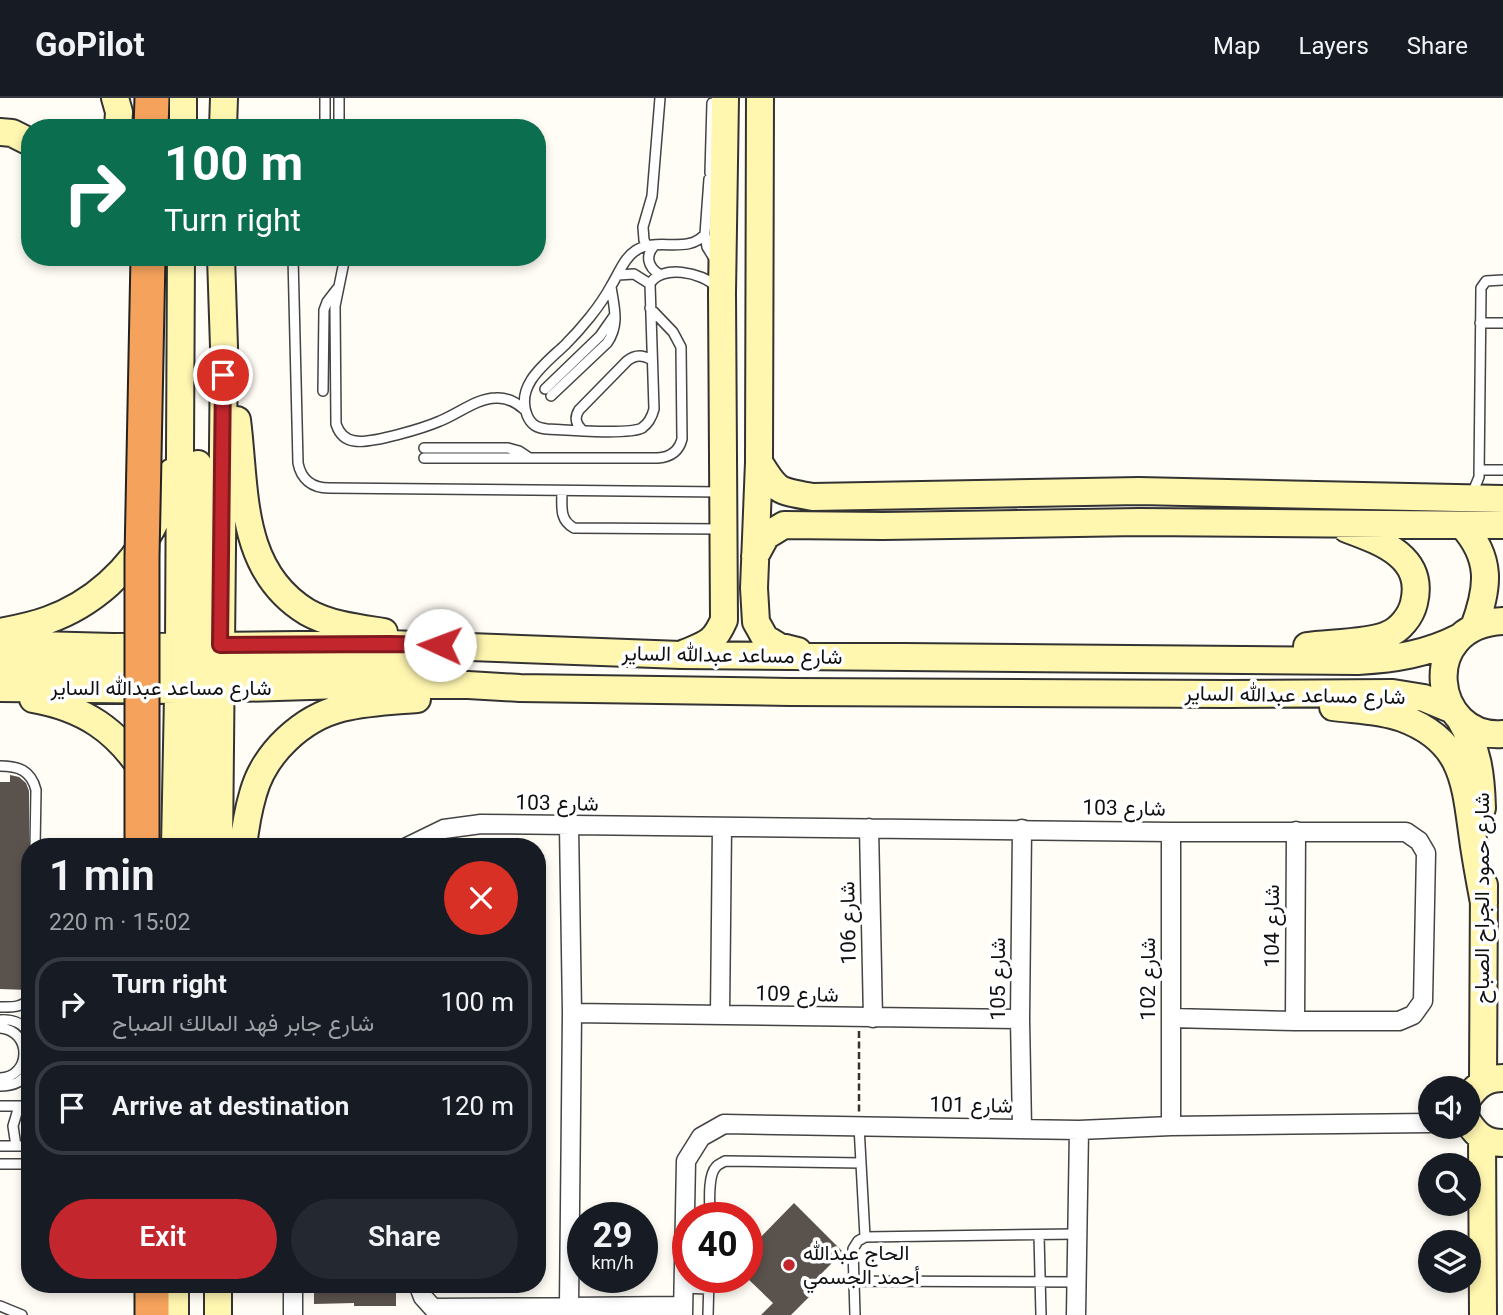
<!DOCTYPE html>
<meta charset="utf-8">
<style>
body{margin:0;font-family:Georgia,Vazirmatn,serif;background:#242831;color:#f1f3f6;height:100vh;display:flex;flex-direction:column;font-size:26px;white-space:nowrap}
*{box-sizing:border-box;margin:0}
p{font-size:23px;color:#9ea1a6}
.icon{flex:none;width:38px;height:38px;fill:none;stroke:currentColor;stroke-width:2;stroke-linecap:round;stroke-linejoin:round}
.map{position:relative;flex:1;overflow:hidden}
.panel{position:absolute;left:21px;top:740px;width:525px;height:455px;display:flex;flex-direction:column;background:#171b24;border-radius:28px;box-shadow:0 4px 10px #0003}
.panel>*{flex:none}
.top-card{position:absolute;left:21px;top:21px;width:525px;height:147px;border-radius:28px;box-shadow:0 4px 10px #0003;background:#0b6e4f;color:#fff;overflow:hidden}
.tools{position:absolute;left:1418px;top:978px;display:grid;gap:14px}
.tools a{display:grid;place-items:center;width:63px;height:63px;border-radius:50%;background:#171b24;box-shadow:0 4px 10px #0003;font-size:35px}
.speed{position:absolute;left:567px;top:1104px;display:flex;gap:14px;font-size:35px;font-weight:700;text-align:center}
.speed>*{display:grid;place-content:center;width:91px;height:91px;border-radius:50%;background:#171b24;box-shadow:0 4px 10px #0003;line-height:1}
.speed small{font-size:18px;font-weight:400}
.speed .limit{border:10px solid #d22;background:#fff;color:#111}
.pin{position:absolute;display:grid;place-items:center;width:60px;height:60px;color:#fff;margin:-30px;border:4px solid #fff;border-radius:50%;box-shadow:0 2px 7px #0007}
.me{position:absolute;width:77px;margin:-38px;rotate:272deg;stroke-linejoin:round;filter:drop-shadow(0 0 5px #0008)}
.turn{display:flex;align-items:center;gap:24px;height:147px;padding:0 28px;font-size:32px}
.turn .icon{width:91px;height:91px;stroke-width:2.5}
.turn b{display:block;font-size:49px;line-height:60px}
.round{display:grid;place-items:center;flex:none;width:74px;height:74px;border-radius:37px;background:#242831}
.head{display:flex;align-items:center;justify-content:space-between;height:119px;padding:0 28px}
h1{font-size:42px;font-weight:600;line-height:52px}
.button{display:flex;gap:14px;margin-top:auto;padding:14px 28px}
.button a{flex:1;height:80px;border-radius:42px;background:#c4262e;color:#fff;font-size:28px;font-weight:600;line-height:80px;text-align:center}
.button a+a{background:#242831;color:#f1f3f6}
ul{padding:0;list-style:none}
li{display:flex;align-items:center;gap:21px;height:94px;margin:0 14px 10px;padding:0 14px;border:4px solid #363941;border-radius:28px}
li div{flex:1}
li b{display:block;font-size:26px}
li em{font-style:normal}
header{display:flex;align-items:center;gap:42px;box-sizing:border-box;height:98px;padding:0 35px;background:#171b24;border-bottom:2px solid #363941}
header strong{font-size:33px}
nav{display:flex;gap:38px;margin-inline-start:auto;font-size:24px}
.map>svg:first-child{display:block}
</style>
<header>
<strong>GoPilot</strong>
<nav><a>Map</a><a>Layers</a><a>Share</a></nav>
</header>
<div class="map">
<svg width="1503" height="1217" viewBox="0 0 1503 1217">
<rect width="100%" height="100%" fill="#fffdf5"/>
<!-- building -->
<path fill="#5a524d" d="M10 677 19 679 26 685 29 693V892L0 891V684H10Z
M794 1105 843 1154 813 1184 818 1190 791 1217H761L773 1205 747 1180V1153Z
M314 1186H396V1208H354V1205L314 1206Z"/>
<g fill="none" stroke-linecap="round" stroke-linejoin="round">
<!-- lane casing -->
<g stroke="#444" stroke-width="12">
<path id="lane" d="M339 0V30
M325 30V0
M710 75 712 5
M705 136C688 157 656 138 635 153 624 160 618 177 611 188 605 199 598 209 590 219 582 229 574 238 565 247 546 265 515 287 527 317 531 327 537 330 547 331 566 332 629 337 642 330 649 325 652 319 654 311L650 186C660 166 703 174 716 189
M647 148 644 142 643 129 652 98 660 0
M654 148C645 158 648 169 659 176
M293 159 298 365C301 381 312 390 329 390L722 394
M345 159 335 208 336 326C339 335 345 342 355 343 371 346 424 330 440 323 458 316 477 300 496 300 508 299 517 305 525 312
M715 162 707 149 705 136 709 81 716 68
M618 177 634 176 650 186
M1480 225H1503
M545 291 600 238 614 218
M323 293 324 212 327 204 337 191
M551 298 607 245C620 227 614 209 611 189
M582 332C576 326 574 320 579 312L627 263C636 256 643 257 652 262
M424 350H508L519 353 528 359
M424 360H658C671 359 679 353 682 341L681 249 673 234 650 210
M1479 372H1503
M562 393C562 408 559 422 574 430L722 431
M1472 396 1479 379 1481 193V190L1486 183 1503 182
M0 668C18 668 31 672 36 692L35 749
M0 909C12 909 22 910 30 900
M0 922C14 921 23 925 30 937
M0 930C33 933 31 979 0 980
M0 988C14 988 23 984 30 971
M0 1008H30
M859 1028 865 1139
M0 1048H30
M16 1048 13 1028 19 1008
M0 1066H30
M710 1120C710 1108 707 1078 716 1069 718 1066 722 1065 725 1063L861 1065
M1039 1137 1041 1217
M854 1183 1077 1184
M683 1190 708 1191
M0 1208 22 1217
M708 1217 709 1180
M855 1217 853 1151 858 1143 865 1139 1077 1136"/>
</g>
<!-- street casing -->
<g stroke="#444" stroke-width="21">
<path id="street" d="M569 728 572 915 569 1208
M869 730 873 920
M407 749 444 731 481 726 1171 734H1406L1419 743 1426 755 1423 903 1413 917 1399 923H1295L1171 920
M572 915 1020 921
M720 917 722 729
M1295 923 1296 733
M1171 1028V734
M1022 1030 1020 921 1022 731
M418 1186 423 1199 433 1210 683 1208
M293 1217V1186
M683 1217 686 1063 701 1039 724 1026 1079 1032 1171 1028 1430 1025
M1076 1217 1079 1032"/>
</g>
<!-- secondary casing -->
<g stroke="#333" stroke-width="30">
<path id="secondary" d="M115 0 119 14 118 30
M760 0 759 364 754 490 756 524 765 540 778 548 798 553
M183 30V0
M223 30 224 0
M0 34 12 35 30 44
M237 322C246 391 238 472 307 514 330 527 358 530 384 534
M759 364C777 394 778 393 813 399L1139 393 1503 401
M198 366 199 548 203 565
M1462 427C1492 460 1489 489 1474 529
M755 458 766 438 784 427 883 428 1139 424 1503 427
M1503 523C1416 527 1432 642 1503 636
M0 534C16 531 32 528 48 522 93 506 130 472 152 430 161 413 166 393 172 374
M0 546 113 549 390 546 681 557 1358 563C1395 561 1427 556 1460 539
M1307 548C1327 545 1370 545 1387 537 1400 532 1411 518 1414 505 1425 459 1382 444 1347 431
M685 555C707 546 714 545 724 522L722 195 725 0
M0 569 159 570
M205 574 220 570 432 563
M195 576 199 592V749
M0 590 178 592 374 586 468 587 520 590 790 594 1227 596 1393 595 1424 600 1453 612
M33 601C84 610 117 632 145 676
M1333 609C1356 612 1380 612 1402 620 1464 643 1465 684 1473 741 1476 763 1480 784 1484 805
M1460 621C1478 652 1481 675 1482 710
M175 749 179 548 181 159
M219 749 224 249 221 159
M243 749C245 731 248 713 253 696 264 655 302 620 342 610 366 604 393 603 417 601
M1483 984 1484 787
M1468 1000C1477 987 1486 980 1503 980
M1468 1024C1477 1038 1486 1045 1503 1045
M1482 1041 1483 1217
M175 1186V1217
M218 1217V1186"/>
</g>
<!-- highway casing -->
<g stroke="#222" stroke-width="37">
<path id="highway" d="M151 30 152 0
M152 1186V1217"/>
</g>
<!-- path -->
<path stroke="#333" stroke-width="2.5" stroke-dasharray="7 3.5" stroke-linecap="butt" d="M859 933V1014"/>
<!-- lane -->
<use href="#lane" stroke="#fff" stroke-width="9"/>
<!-- street -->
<use href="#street" stroke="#fff" stroke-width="18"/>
<!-- secondary -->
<use href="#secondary" stroke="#fff6b0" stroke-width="26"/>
<!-- highway -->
<use href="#highway" stroke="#f5a25d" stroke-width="33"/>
<!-- highway-bridge casing -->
<g stroke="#222" stroke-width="37" stroke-linecap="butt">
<path id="highway-bridge" d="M142 749V459L148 159"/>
</g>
<!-- highway-bridge -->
<use href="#highway-bridge" stroke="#f5a25d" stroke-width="33"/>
</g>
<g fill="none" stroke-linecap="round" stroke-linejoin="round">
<!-- route casing -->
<g stroke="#7f191e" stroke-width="18">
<path id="route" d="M223 277 220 547 390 546 440 547"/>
</g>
<!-- route -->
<use href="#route" stroke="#c4262e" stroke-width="12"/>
</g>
<!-- markers -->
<circle fill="#c4262e" stroke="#fff" stroke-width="2.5" cx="789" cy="1167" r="7"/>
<g text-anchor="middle" stroke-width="7" stroke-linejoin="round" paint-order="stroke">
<!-- street labels -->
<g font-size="21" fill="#111" stroke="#fff">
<text transform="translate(732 557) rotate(1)" y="7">شارع مساعد عبدالله الساير</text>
<text x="161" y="597">شارع مساعد عبدالله الساير</text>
<text transform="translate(1295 597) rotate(1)" y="7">شارع مساعد عبدالله الساير</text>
<text transform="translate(557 705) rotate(1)" y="7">شارع 103</text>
<text transform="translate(1124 710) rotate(1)" y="7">شارع 103</text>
<text transform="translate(1482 800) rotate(-90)" y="7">شارع حمود الجراح الصباح</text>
<text transform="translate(848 825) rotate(-91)" y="7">شارع 106</text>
<text transform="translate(1272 828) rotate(-90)" y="7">شارع 104</text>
<text transform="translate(998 881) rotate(-90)" y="7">شارع 105</text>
<text transform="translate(1148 881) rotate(-90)" y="7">شارع 102</text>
<text transform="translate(797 896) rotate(1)" y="7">شارع 109</text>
<text transform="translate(971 1007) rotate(1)" y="7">شارع 101</text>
</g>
<!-- poi labels -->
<g font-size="21" fill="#111" stroke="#fff" text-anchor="start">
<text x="803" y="1162">الحاج عبدالله<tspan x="803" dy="24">أحمد الجسمي</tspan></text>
</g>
</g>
</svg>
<div class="tools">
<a><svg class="icon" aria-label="sound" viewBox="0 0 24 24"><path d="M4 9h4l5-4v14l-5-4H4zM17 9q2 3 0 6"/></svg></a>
<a><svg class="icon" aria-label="search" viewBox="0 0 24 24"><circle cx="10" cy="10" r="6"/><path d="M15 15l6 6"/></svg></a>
<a><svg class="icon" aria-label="layers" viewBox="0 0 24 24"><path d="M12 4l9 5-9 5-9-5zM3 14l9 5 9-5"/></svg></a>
</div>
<div class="speed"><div>29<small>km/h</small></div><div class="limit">40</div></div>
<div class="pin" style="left:223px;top:277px;background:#d93025"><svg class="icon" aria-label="arrive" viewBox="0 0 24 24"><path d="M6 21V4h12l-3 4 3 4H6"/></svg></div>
<svg class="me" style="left:440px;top:547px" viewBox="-20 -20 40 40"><circle r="19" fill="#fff"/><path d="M0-13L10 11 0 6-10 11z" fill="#c4262e"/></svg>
<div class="top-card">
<div class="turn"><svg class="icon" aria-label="right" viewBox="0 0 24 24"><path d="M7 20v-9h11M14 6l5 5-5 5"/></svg><div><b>100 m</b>Turn right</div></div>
</div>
<section class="panel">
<div class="head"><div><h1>1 min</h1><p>220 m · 15:02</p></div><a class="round" style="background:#d93025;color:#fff"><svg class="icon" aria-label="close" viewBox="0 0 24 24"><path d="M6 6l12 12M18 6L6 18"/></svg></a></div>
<ul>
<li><svg class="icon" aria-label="right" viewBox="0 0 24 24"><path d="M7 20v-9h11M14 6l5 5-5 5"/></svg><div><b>Turn right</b><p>شارع جابر فهد المالك الصباح</p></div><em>100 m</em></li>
<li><svg class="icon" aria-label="arrive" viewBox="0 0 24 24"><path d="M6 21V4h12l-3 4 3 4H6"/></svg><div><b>Arrive at destination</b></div><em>120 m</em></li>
</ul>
<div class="button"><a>Exit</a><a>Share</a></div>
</section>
</div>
